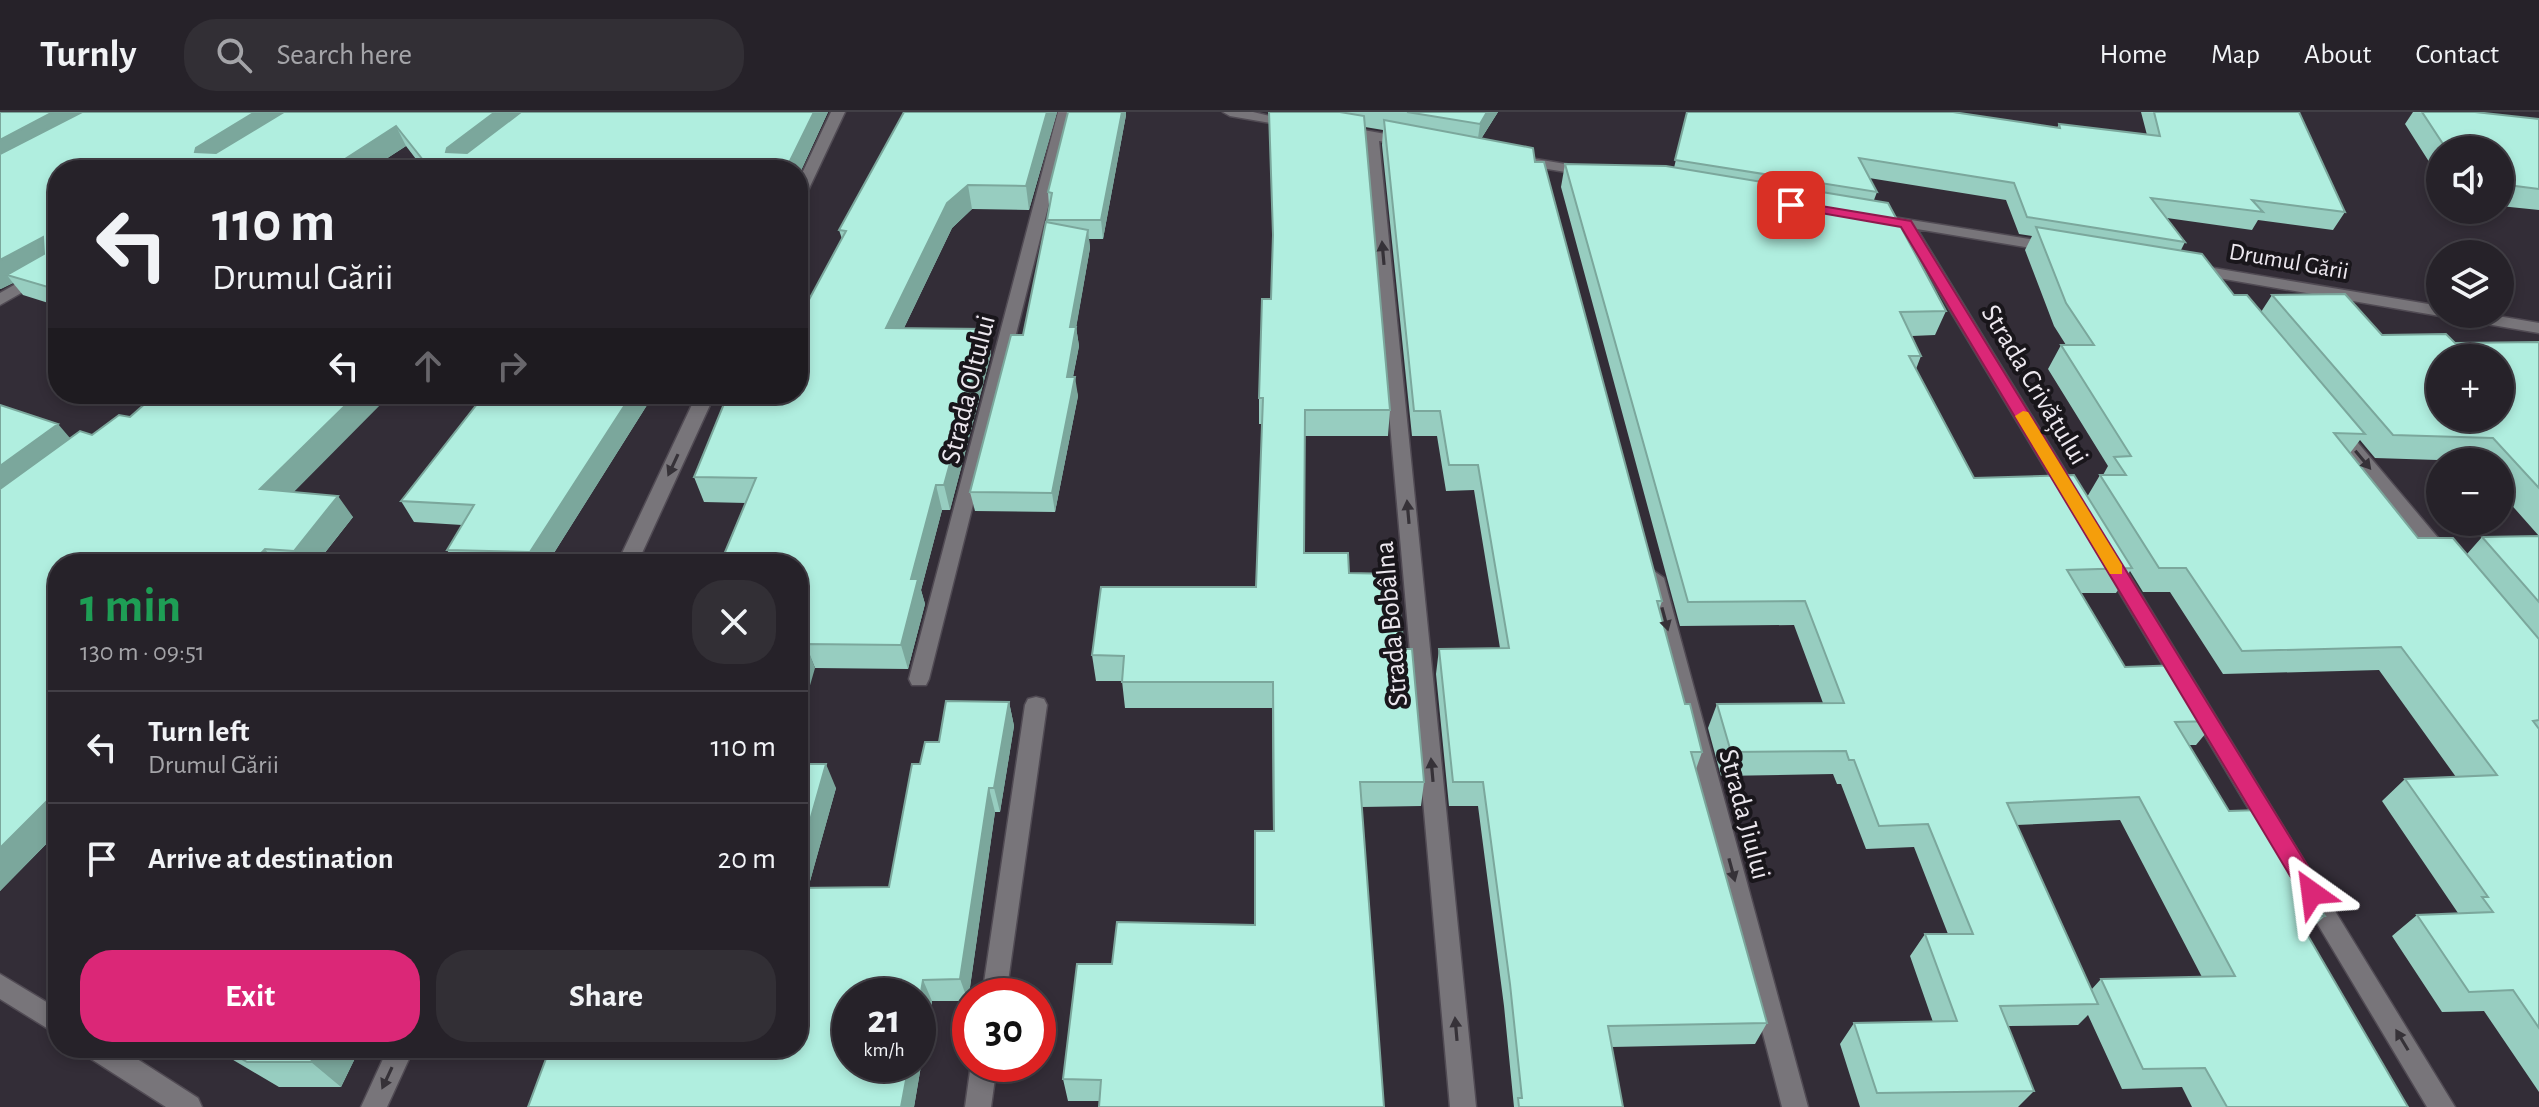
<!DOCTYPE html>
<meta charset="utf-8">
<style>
body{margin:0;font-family:"Alegreya Sans",sans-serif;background:#322f35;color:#f1f3f6;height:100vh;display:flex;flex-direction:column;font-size:30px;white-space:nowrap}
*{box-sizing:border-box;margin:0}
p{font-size:26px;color:#a4a4a8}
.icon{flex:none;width:44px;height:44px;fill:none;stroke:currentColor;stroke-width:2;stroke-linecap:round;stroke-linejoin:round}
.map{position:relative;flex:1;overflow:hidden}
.sheet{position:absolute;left:48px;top:442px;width:760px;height:504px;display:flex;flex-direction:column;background:#262229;border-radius:32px;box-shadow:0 4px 12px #0003,0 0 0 2px #423f46}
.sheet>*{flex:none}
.top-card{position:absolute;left:48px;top:48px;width:760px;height:244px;border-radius:32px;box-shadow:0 4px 12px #0003,0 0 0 2px #423f46;background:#262229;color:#f1f3f6;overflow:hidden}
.controls{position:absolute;left:2426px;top:24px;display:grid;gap:16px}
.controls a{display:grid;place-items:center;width:88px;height:88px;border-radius:50%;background:#262229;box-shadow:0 4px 12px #0003,0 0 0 2px #423f46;font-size:40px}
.speed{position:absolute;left:832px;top:866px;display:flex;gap:16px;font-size:40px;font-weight:700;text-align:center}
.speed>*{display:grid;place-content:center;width:104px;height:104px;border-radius:50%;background:#262229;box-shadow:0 4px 12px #0003,0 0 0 2px #423f46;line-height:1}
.speed small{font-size:20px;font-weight:400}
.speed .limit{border:12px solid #d22;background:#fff;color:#111}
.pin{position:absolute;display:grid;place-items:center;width:68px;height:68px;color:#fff;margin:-34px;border-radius:16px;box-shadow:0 4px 12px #0006}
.me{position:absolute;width:88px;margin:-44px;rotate:329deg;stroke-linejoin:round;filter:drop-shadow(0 0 6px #0008)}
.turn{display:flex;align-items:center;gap:28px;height:168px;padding:0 32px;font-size:36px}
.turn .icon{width:104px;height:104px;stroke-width:2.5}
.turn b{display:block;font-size:56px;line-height:68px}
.lanes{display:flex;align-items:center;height:76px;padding:0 32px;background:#0003;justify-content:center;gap:40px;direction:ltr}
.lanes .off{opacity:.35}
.round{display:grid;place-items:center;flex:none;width:84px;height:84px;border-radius:32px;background:#322f35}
.headline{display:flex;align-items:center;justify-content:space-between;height:136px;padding:0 32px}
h1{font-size:48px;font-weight:700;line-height:60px;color:#1e9e55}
.cta{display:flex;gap:16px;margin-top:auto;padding:16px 32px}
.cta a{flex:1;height:92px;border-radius:32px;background:#db2777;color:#fff;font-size:32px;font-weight:700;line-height:92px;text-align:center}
.cta a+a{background:#322f35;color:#f1f3f6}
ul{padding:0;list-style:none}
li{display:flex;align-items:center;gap:24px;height:112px;padding:0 32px;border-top:2px solid #423f46}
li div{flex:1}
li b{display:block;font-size:30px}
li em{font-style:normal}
header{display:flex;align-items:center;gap:48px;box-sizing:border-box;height:112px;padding:0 40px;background:#262229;border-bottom:2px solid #423f46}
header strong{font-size:38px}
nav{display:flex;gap:44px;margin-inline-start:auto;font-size:28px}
.search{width:560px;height:72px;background:#322f35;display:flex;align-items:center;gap:20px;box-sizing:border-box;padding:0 28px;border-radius:32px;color:#a4a4a8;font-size:30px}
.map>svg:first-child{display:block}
</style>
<header>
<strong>Turnly</strong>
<div class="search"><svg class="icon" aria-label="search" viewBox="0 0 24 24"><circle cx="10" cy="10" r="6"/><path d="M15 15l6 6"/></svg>Search here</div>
<nav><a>Home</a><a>Map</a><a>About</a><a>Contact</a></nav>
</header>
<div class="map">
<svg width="2539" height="995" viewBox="0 0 2539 995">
<rect width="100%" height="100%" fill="#332d37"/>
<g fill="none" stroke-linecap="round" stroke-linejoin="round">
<!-- minor casing -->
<g stroke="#514b54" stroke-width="3">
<path id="minor" d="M831 0H845L805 85 798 89V70Z
M1058 0H1072L929 567 926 573H912L909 567Z
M1223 0H1253L1300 11 1293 15 1230 4Z
M1341 14 1408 26 1415 30 1408 34 1379 29 1476 995H1450L1365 27 1336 21V15Z
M1518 44 1589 56 1596 60 1589 64 1513 51 1511 48Z
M1874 102 2060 132 2063 135 2055 140 1917 117 2082 386 2080 391H2066L1900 115 1869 109 1867 106Z
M58 148V160L0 193V181Z
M2190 152 2440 194V202H2446L2440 204 2184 160 2182 157Z
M2449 202H2486L2539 211V221L2457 207Z
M697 282H715L637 452H617Z
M2336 310 2342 312 2450 440 2453 445 2450 450H2436L2330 320 2327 316Z
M2110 441 2117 443 2455 995H2427L2100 448Z
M1654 459 1664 466 1808 995H1782L1644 466Z
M1036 585 1044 587 1047 593 1006 884H982L1025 593 1028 587Z
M0 862 58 897V923L0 887Z
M84 936H120L198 986 202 995H166L88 945Z
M388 936H414L387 995H361Z
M971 952H997L991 995H965Z"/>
</g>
<!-- minor -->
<use href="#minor" fill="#78757a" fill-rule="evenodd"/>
</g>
<!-- wall -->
<path fill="#97cdc0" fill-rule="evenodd" d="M0 0H828L798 65V58L419 51 406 34 369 58H58V194L23 183 13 171 0 177Z
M904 0H1057L1029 98 972 97 952 116 904 216 987 217 991 242 950 398H942L921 478 925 492 908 557 815 556 746 391 704 390 694 365 798 282 842 127 839 118Z
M1068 0H1126V3L1103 127H1089L1090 136 1076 215 1079 234 1073 265 1078 284 1055 400 975 399 970 380 1023 223 1047 110 1049 94 1048 80Z
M1269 0H1498L1481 27 1535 50 1662 489 1659 498 1685 592 1702 640 1696 657 1767 911 1755 932 1612 935 1623 995H1514L1504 894 1478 694H1449L1436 562 1439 537 1500 536 1474 378 1446 379 1437 324H1412L1382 33 1383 18 1365 15 1390 298 1388 324H1305L1304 441 1349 461 1404 537 1424 670 1421 694 1362 695 1099 989H1068L1063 967 1112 852 1255 813 1273 719 1272 596H1125L1122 569H1096L1092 543 1256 475 1262 312H1259V286L1271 187 1273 135Z
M1687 0 2057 16 2059 12 2147 23 2141 0H2299L2345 100 2333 118 2258 108 2252 118 2167 106 2185 130 2181 138 2234 183 2261 200 2272 183 2382 223 2455 231 2539 230V980L2484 899 2442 900 2392 824 2417 803 2458 801 2382 689 2405 667 2456 665 2379 558 2223 562 2170 480H2143L2130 459 2116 481H2081L2125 555 2216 609 2196 633H2189L2229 699 2325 804 2306 821 2408 995H2192L2182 975 2122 977 2088 903 2078 913 2008 914 2034 979 2018 995H1860L1840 932 1854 911 1933 910 1910 844 1925 822H1948L1914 735 1866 737 1841 672H1837L1833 662 1721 664 1708 616 1717 592 1823 591 1794 513 1680 514 1561 75 1565 52 1674 56ZM1869 66 2006 88 2019 122 2032 124 2025 138 2054 214 2066 233H2061L2048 257 2108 354 2103 363H2100L2087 385 1974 366 1916 257 1921 244 1912 224 1935 223 1946 199 1874 88 1877 80ZM2360 328 2375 346 2500 350V380L2539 424 2482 425 2467 442 2418 426 2350 341ZM2120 708 2202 865 2101 867 2091 878 2016 713Z
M2413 0H2475L2539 7V98L2500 94V38H2440V67L2405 12Z
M471 282H654L547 452H456L447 438 462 413 414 410 401 389 484 284Z
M0 293 70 326 92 323 130 305 293 380 353 405 316 452H58V720L0 779Z
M1009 590 1014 614 1000 700H995L968 889H932L914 995H528L798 652 836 676 808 776 889 775 920 652 939 630Z
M213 936H360L341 975H279Z"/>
<!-- shaded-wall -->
<path fill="#7ba79c" d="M53 0H103L0 56V28Z
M255 0H298L208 55 195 40 196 36Z
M495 0H529L456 56 446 40 447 36Z
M814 0H828L798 65V58H784Z
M1047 0H1057L1029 98 1026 74Z
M1122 0H1126V3L1103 127 1101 108Z
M1487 0H1498L1477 33 1480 12Z
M396 14 406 34 369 58H328Z
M968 73 972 97 952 116 892 241 886 216 947 91Z
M1088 118 1090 136 1073 234 1070 215Z
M43 125 58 144 7 163 13 171 1 177 0 176V148Z
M1076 215 1079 234 1069 284 1067 265Z
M987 217 991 242 950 398 944 373Z
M1075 265 1078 284 1055 400 1052 381Z
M357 282H391L276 398 260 377Z
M632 282H654L547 452H537L530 440Z
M58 312 76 333 0 388V354Z
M936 373 942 398 921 478 925 492 908 557 901 533 911 467Z
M338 384 353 405 316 452H304L294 439Z
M265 437 276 452H251Z
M806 532 815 556 798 615V558Z
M1009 590 1014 614 1000 700 994 676Z
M826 652 836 676 802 798 798 790V751Z
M58 664V720L0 779V736Z
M989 676 995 700 968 889 960 867Z
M923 868 932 889 914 995H901L909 952H918V898Z
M318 936H360L341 975 311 950Z"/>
<!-- building -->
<path fill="#b0eedf" stroke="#7ba79c" stroke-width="2" fill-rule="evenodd" d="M0 0H53L0 28Z
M82 0H255L196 36 195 40 216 41 284 0H495L447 36 446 40 467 41 521 0H814L789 51 784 58H411L423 48 396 14 328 58H58V178L7 163 44 142 43 125 0 148V42Z
M904 0H1047L1026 74 968 73 947 91 886 216 987 217 944 373H936L911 467H918L901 533 806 532 798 558V452H720L756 366 694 365 728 282H798V208L846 119 839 118Z
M1068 0H1122L1101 108H1047L1052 81 1048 80Z
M1269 0H1340L1364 4 1390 298H1305L1304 441H1348L1349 461 1396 462 1404 537H1412L1424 670H1360L1384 995H1099L1101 968 1063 967 1077 852H1112L1117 810 1255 813V719H1274L1273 570H1122L1124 544 1092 543 1101 475H1256L1263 286H1259L1262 187H1271L1273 123Z
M1407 0H1487L1480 12Z
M1687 0H1953L2060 16 2059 12 2160 24 2154 0H2299L2345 100 2252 88 2263 100 2151 86 2185 130 2027 105 2014 71 1859 46 1877 80 1675 48Z
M2422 0H2475L2539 7V77L2500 72V38H2447Z
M1384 8 1533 36 1535 50H1544L1662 489H1657L1685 592H1690L1702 640H1691L1767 911 1608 914 1623 995H1519L1518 986H1522L1510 872 1483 670H1453L1439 537 1509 536 1478 353H1449L1440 299H1414Z
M1565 52 1666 54 1888 91 1946 199 1900 200 1921 244H1909L1974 366 2074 363 2132 456 2067 458 2125 555 2181 553 2216 609 2175 610 2229 699 2261 698 2325 804 2297 805 2408 995H2227L2205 956 2143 957 2101 867 2235 864 2139 685 2007 691 2098 892 2000 894 2034 979 1877 981 1854 911 1957 909 1925 822H1973L1928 712 1879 714 1854 648H1849L1846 639 1731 640 1717 592 1844 591 1805 489 1688 490Z
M1046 110 1088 118 1070 215H1076L1067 265H1075L1052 381 970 380 1011 223H1023Z
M2036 115 2202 142 2234 183H2247L2365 322 2334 321 2418 426H2453L2539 527V608L2533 609 2539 617V916L2513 878 2469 880 2417 803 2493 800 2482 785H2488L2405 667 2497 663 2401 535 2242 539 2186 456H2159L2100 363H2126L2114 345 2131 344 2061 233H2094L2066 191Z
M2345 182 2382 223 2446 222 2455 231 2539 230V376L2493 326 2393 323 2272 183ZM2440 246H2500V306H2440Z
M156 282H357L260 377 338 384 294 439 265 437 251 452H58V664L50 673 58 675V678L0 736V377L80 319 92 323 119 303 130 305Z
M485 282H632L530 440 447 438 474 393 401 389Z
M0 293 58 312 0 354Z
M2539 424V490L2482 425Z
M946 589 1009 590 994 676H989L960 867 923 868 918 898V884H850V952H909L901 995H528L550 936H798V776L889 775 912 652H920L925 630H939Z
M798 652H826L798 751Z
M223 936H318L311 950H247Z"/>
<!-- one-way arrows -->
<defs><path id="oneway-solid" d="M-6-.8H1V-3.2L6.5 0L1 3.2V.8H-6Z" transform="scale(2)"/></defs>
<g fill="#363238">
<use href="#oneway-solid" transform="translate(1383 141) rotate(-95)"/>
<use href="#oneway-solid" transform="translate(2363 348) rotate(50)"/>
<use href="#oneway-solid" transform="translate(673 353) rotate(115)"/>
<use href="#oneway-solid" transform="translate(1408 400) rotate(-95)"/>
<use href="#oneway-solid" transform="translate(1665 507) rotate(75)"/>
<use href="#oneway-solid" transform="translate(1432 658) rotate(-95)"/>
<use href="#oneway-solid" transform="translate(1732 758) rotate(75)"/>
<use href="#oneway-solid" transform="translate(1456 917) rotate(-95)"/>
<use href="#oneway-solid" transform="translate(2402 928) rotate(-121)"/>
<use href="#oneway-solid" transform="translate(387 966) rotate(115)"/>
</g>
<!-- route -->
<path fill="#db2777" stroke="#8e194d" stroke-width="2" d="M1791 89 1911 109 2320 774 2323 781 2320 787H2304L1901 115 1786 95V90Z"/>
<!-- slow -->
<path fill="#f59e0b" d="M2023 299 2028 300 2122 453V462H2110L2015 304Z"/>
<g text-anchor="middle" stroke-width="8" stroke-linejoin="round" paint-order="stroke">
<!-- far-street labels -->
<g font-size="24" fill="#ede8ef" stroke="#19161b">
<text transform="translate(2289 149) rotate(10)" y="8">Drumul Gării</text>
</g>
<!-- street labels -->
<g font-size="28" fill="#ede8ef" stroke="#19161b">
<text transform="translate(2036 272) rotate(59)" y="10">Strada Crivățului</text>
<text transform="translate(967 277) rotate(-76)" y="10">Strada Oltului</text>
<text transform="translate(1390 512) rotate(-95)" y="10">Strada Bobâlna</text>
<text transform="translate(1746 702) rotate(75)" y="10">Strada Jiului</text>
</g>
</g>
</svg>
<div class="controls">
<a><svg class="icon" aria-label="sound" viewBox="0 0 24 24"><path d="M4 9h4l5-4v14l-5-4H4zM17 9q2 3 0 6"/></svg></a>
<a><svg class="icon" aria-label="layers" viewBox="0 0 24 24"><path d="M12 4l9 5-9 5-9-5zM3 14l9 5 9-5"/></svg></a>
<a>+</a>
<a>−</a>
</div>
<div class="speed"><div>21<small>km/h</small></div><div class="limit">30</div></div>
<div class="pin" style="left:1791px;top:93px;background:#d93025"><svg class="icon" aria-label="arrive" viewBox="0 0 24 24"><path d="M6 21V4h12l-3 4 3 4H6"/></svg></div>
<svg class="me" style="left:2312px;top:781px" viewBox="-20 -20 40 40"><path d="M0-17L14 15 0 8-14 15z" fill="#db2777" stroke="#fff" stroke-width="4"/></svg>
<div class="top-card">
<div class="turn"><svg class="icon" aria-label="left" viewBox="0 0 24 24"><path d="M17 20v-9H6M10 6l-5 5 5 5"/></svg><div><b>110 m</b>Drumul Gării</div></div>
<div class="lanes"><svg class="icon" aria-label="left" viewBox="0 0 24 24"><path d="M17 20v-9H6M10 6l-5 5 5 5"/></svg><svg class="icon off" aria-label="ahead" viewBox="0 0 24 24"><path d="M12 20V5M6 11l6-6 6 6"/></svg><svg class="icon off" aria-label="right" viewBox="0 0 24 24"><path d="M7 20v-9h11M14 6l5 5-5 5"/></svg></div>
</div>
<section class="sheet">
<div class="headline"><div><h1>1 min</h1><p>130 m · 09:51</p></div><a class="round"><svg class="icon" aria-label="close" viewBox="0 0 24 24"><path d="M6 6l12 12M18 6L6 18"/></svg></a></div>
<ul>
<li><svg class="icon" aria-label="left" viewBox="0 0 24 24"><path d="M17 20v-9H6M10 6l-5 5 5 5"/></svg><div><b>Turn left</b><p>Drumul Gării</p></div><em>110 m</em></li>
<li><svg class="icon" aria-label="arrive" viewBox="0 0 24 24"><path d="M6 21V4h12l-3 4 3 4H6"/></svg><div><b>Arrive at destination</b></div><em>20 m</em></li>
</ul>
<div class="cta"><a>Exit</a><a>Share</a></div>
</section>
</div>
